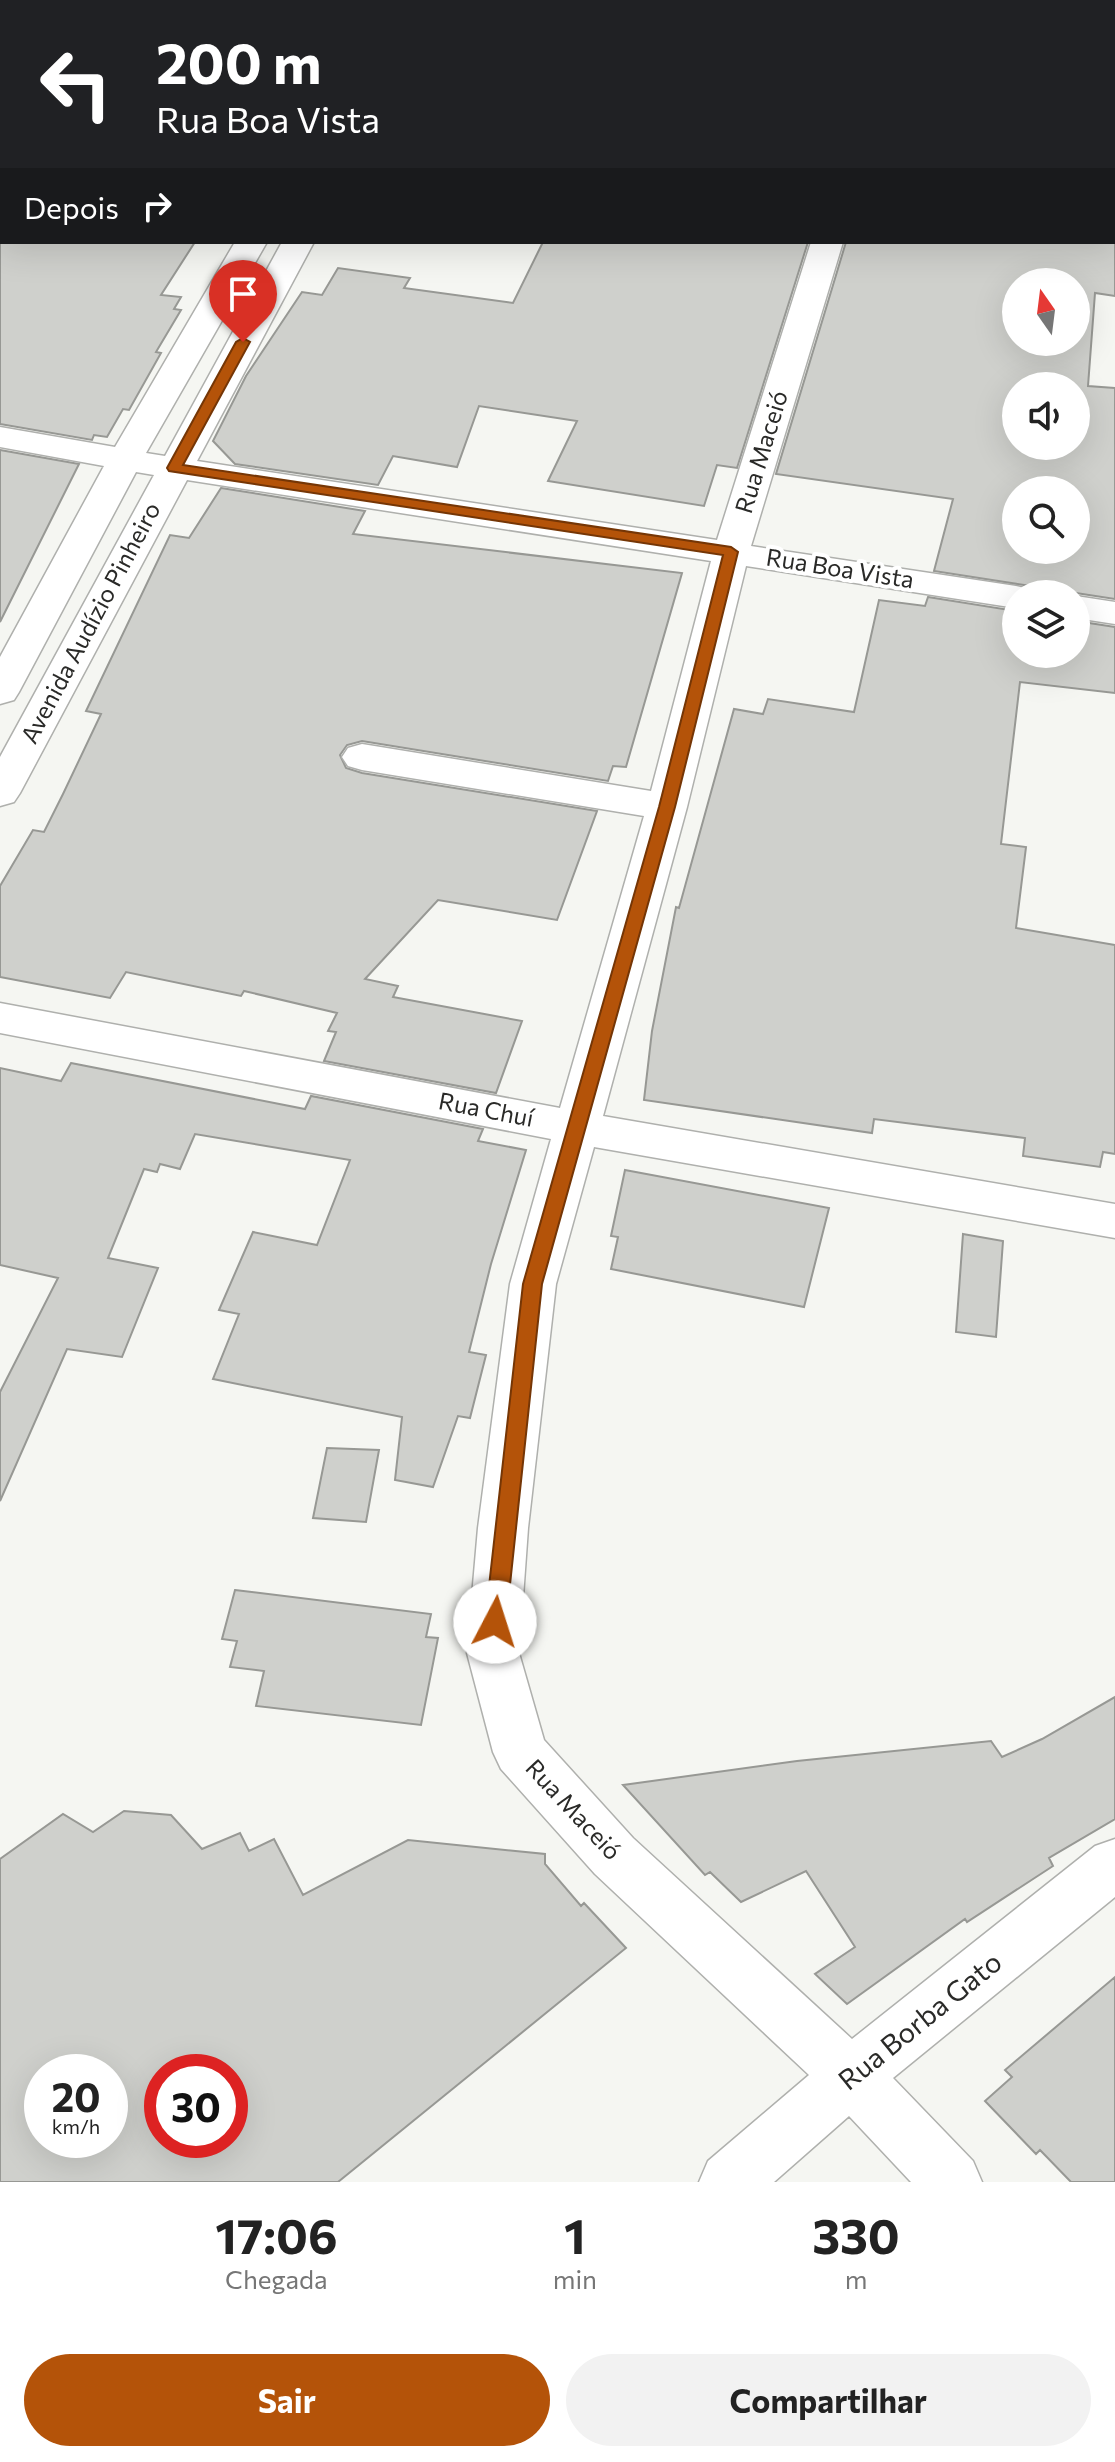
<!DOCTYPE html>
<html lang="pt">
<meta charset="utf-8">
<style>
body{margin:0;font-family:Commissioner,sans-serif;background:#f2f2f2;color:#222;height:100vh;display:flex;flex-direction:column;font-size:30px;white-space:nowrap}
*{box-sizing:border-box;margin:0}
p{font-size:26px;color:#767676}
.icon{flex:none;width:44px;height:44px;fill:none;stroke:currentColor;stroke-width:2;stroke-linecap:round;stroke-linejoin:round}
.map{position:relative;height:2182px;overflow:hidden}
.side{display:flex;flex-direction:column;background:#fff;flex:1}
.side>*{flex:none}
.banner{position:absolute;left:0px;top:0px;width:1116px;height:244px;box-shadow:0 8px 32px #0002;background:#202124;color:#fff;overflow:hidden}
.needle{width:52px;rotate:346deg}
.tools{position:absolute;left:1002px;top:268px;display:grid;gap:16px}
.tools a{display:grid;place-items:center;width:88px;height:88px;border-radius:50%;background:#fff;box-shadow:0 8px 32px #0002;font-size:40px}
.speed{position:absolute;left:24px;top:2054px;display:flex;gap:16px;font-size:40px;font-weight:700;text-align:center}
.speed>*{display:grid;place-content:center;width:104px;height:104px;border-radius:50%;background:#fff;box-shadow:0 8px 32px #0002;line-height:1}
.speed small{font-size:20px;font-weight:400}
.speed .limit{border:12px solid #d22;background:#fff;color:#111}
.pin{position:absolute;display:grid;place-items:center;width:68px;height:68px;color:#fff;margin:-82px -34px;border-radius:50% 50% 50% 0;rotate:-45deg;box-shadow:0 0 8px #0007}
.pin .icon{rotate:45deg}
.me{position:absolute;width:88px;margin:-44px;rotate:5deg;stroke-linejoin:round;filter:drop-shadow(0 0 6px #0008)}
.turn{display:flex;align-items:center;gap:28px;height:168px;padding:0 24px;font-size:36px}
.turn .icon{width:104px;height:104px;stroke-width:2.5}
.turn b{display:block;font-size:56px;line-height:68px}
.then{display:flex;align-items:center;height:76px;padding:0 24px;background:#0003;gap:16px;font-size:30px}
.eta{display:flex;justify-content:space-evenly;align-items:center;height:136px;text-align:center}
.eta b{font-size:48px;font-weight:700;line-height:56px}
.action{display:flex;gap:16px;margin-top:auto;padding:16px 24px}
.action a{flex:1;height:92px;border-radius:48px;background:#b45309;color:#fff;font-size:32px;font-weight:700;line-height:92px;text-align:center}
.action a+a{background:#f2f2f2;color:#222}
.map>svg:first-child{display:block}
</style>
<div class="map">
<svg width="1115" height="2182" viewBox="0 0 1115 2182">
<rect width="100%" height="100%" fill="#f5f6f2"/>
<!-- building -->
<path fill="#cfd0cc" stroke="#979894" stroke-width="2" fill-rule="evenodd" d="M0 242H195L161 295 181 297 174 309 181 310 156 352 161 353 129 410 123 409 107 437 94 435 92 440 0 424Z
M543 242H808L737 468 717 465 704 506 548 481 577 421 479 406 457 467 393 456 378 485 235 464 213 441 246 376 302 292 322 295 338 268 410 278 404 288 513 303Z
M846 242H1115V296L1095 293 1088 386 1115 388V599L1076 593 1035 594 1030 586 934 571 953 499 776 474ZM1016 282H1076V342H1016ZM1016 386H1076V446H1016ZM1016 490H1076V550H1016Z
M0 450 79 464 0 622Z
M221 488 365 511 353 534 682 573 626 767 613 766 608 781 362 741 347 745 340 755 346 768 362 773 597 811 557 920 438 900 365 979 398 986 393 997 522 1021 496 1093 324 1061 336 1032 328 1031 337 1013 244 991 241 996 126 972 110 998 0 977V886L33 830 44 832 63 794 101 714 86 711 170 535 189 538Z
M928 597 1016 611V654H1076V621L1115 627V693L1020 682 1001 844 1026 847 1016 928 1115 945V1154L1103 1152 1100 1167 1023 1156 1025 1138 874 1119 872 1133 644 1100 652 1031 676 907 679 908 734 709 763 714 768 699 854 712 879 600 925 606Z
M71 1063 305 1109 311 1096 483 1129 478 1141 526 1150 491 1264 469 1352 486 1355 470 1418 458 1416 433 1487 395 1480 402 1417 213 1379 239 1314 219 1310 253 1232 317 1245 350 1160 195 1134 180 1169 160 1164 157 1172 144 1169 108 1258 158 1268 122 1357 67 1349 0 1501V1392L58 1278 0 1265V1068L61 1081Z
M625 1170 829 1208 804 1307 611 1269 618 1237 611 1236Z
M963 1234 1003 1241 996 1337 956 1332Z
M327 1448 379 1450 366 1522 313 1518Z
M235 1590 431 1614 426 1637 438 1638 421 1725 256 1706 264 1671 230 1667 237 1641 222 1639Z
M1115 1697V1819L1049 1858 1053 1866 967 1922 965 1919 847 2004 815 1974 855 1947 806 1871 741 1902 710 1872 705 1875 623 1785 797 1761 991 1741 1002 1757 1042 1739Z
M124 1811 171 1815 202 1849 240 1833 249 1851 274 1839 303 1895 408 1840 545 1854V1864L581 1906 584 1903 626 1948 338 2182H0V1859L63 1814 93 1832ZM42 2072H110V2140H42ZM162 2072H230V2140H162Z
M1115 1977V2182H1071L1040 2150 1036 2154 985 2101 1012 2077 1005 2070Z"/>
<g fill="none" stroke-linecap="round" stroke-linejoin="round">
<!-- service casing -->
<g stroke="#afb0ad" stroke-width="3">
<path id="service" d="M337 0H368L370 2H339Z"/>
</g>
<!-- minor casing -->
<g stroke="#afb0ad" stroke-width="3">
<path id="minor" d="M891 0H919V2H891Z
M0 34 2 35V53L0 52Z
M1114 185H1115V204H1114Z
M235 242H267L146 453 165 456 282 242H314L197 461 717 540 811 242H843L751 546 1016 586 1029 589 1032 594H1016V608L746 566 687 807 603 1116 1115 1204V1238L594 1147 556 1284 528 1528 519 1653 544 1740 633 1838 852 2039 1095 1846 1115 1839V1897L893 2078 973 2161 982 2182H911L849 2116 774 2182H699L708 2161 809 2075 595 1874 501 1769 493 1752 467 1653 478 1528 510 1284 551 1139 0 1033V1003L560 1108 644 816 362 770 348 766 342 757 348 748 362 744 651 791 711 561 187 480 20 793 14 802 0 806V757L154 475 136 472 19 692 14 700 0 704V657L104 466 0 447V427L115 447Z
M1076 596 1115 602V624L1076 618Z"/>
</g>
<!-- service -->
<use href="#service" fill="#fff" fill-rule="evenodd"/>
<!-- minor -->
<use href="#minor" fill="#fff" fill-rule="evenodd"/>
</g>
<!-- route -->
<path fill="#b45309" stroke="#753606" stroke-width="2" d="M243 338 250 342 183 465 731 547 738 552 675 807 542 1284 506 1622 503 1628H488L485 1622 523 1284 659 807 723 555 169 471 167 468 236 342Z"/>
<g text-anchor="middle" stroke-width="8" stroke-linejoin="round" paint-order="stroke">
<!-- street labels -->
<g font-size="24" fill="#2a2a28" stroke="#fff">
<text transform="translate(762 452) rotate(-73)" y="8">Rua Maceió</text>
<text transform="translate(840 569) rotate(9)" y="8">Rua Boa Vista</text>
<text transform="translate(91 623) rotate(-62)" y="8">Avenida Audízio Pinheiro</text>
<text transform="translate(486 1110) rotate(11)" y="8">Rua Chuí</text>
<text transform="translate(573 1810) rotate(47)" y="8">Rua Maceió</text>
</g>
<!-- near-street labels -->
<g font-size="28" fill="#2a2a28" stroke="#fff">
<text transform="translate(920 2021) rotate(-39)" y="10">Rua Borba Gato</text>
</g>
</g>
</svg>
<div class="tools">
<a><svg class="needle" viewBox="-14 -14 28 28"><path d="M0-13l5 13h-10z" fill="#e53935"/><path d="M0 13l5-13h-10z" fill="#767676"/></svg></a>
<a><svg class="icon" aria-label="sound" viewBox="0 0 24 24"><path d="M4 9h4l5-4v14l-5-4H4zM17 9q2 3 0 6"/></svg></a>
<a><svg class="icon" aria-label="search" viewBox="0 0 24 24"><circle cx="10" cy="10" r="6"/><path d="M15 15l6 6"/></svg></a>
<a><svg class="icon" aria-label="layers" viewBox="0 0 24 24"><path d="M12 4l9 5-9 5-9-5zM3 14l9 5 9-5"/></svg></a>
</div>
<div class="speed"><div>20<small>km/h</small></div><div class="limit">30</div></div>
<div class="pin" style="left:243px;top:342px;background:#d93025"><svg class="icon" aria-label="arrive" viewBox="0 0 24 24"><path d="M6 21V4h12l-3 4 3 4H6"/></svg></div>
<svg class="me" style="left:495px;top:1622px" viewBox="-20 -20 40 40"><circle r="19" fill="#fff"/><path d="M0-13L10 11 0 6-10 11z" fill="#b45309"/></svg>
<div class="banner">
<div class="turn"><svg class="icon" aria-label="left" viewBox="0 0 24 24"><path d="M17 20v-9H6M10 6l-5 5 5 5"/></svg><div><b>200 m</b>Rua Boa Vista</div></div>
<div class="then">Depois<svg class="icon" aria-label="right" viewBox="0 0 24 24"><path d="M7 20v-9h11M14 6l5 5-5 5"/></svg></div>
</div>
</div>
<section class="side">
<div class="eta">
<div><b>17:06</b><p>Chegada</p></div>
<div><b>1</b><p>min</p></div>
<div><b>330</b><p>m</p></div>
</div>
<div class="action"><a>Sair</a><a>Compartilhar</a></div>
</section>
